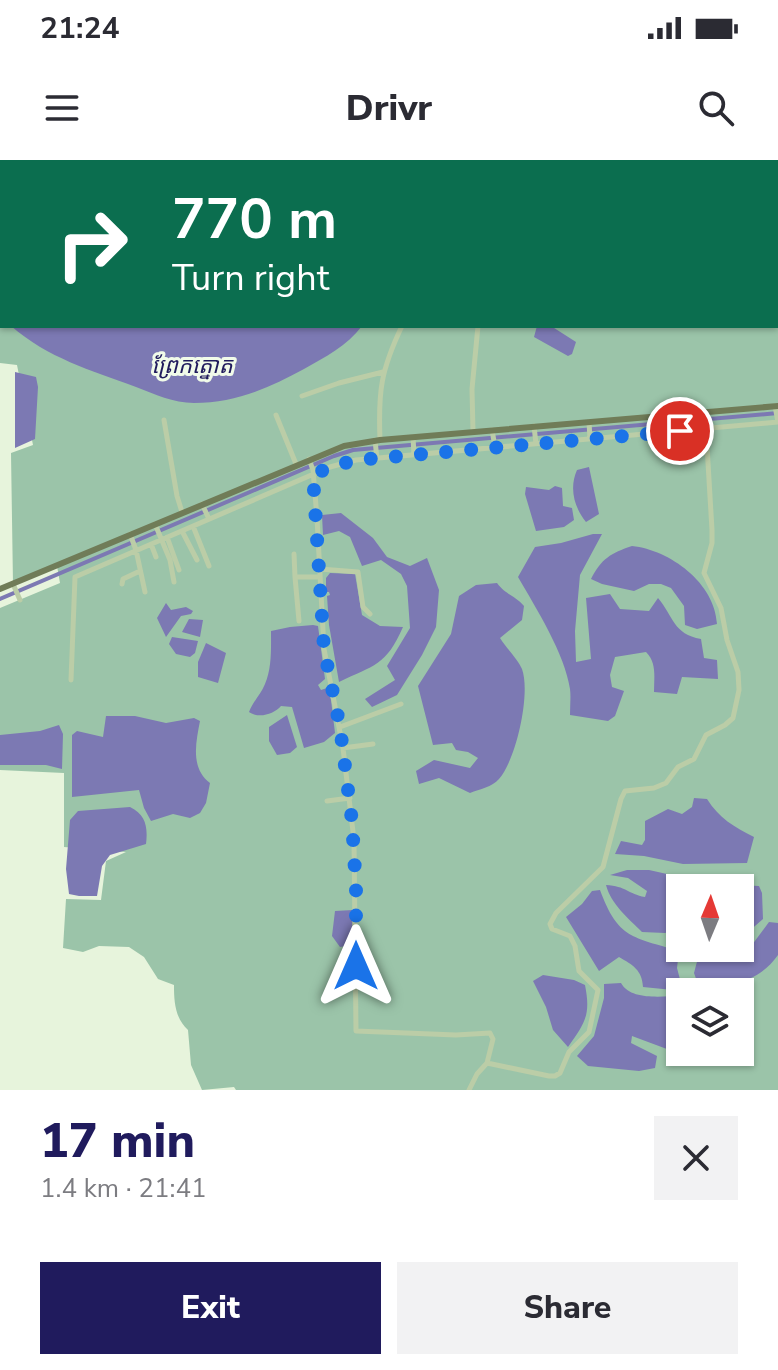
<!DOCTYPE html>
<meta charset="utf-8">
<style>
body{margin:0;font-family:"Nunito Sans","Noto Sans Khmer",sans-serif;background:#f2f2f3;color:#2b2b33;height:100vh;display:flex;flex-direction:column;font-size:30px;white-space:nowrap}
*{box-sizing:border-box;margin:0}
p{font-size:26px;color:#7c7c81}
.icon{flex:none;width:44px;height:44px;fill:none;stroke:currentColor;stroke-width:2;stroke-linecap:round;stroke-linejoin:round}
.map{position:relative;height:930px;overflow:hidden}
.details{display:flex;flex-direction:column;background:#fff;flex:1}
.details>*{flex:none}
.guide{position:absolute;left:0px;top:0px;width:778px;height:168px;box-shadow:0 2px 6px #0004;background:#0b6e4f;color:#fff;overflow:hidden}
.needle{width:52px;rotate:2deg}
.controls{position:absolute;left:666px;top:714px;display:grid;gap:16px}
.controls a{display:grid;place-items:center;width:88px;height:88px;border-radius:0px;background:#fff;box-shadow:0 2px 6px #0004;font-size:40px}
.pin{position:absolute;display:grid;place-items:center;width:68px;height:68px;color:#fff;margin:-34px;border:4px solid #fff;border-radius:50%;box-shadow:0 2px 8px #0007}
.me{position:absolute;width:88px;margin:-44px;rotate:0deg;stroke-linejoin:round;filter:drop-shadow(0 0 6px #0008)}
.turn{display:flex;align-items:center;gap:28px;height:168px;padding:0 40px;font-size:36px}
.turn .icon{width:104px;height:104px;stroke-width:2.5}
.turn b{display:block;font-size:56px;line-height:68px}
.round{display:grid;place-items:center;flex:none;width:84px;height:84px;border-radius:0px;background:#f2f2f3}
.overview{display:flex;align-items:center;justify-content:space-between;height:136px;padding:0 40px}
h1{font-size:48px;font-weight:800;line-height:60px;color:#201b5d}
.primary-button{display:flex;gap:16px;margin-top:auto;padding:16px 40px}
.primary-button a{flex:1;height:92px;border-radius:0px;background:#201b5d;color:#fff;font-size:32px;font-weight:800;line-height:92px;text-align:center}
.primary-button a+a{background:#f2f2f3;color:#2b2b33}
.status{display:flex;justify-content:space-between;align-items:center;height:56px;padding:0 40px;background:#fff;direction:ltr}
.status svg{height:22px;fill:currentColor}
header{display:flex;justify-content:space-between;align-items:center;height:104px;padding:0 40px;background:#fff;font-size:36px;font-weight:800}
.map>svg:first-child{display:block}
</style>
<div class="status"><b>21:24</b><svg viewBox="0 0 49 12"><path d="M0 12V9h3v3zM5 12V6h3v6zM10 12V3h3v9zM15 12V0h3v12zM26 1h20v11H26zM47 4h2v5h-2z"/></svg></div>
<header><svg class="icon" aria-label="menu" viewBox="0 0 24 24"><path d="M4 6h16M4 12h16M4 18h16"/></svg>Drivr<svg class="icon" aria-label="search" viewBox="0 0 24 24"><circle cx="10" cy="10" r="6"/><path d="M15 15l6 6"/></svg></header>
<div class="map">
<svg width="778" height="930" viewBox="0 0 778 930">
<rect width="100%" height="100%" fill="#e7f4dc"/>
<!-- green -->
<path fill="#9bc4a9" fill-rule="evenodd" d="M0 0H778V930H236L234 927 202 930 191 905 188 870C175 858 174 842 174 825L158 819 144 797 129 787 99 786 83 792 63 788 66 739 101 740 106 701 126 692 64 687V613L0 610V448L60 423 57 406 13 424 11 293 33 285 17 205 0 203V151L2 166H776V2H2V128ZM680 728H740V788H680ZM680 832H740V892H680Z"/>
<!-- water -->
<path fill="#7c79b3" d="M11 166H362C347 186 325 197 304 209 269 228 235 243 194 243 173 243 155 234 136 227 90 210 48 198 11 166Z
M537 166H551L576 182 572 194 568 196 534 177Z
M15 212 36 217 38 227 35 279 15 288Z
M589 307 599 354 586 362C574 347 569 328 577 310Z
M555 326 562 328 563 346 572 348 574 360 564 367 536 371 525 334 526 327 549 330Z
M341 353 373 378 387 397 410 406 427 398 439 430 436 467 422 495 397 535 372 547 365 539 395 520 387 506 410 468 407 426 401 414 381 400 362 406 350 377 339 371 323 375 322 355Z
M593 374H602L580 415 575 471 576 502 591 499 586 438 610 434 620 449 649 451 658 438C674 457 673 474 701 479L704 498 717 500 718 519 682 517 677 534 654 532C654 517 657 503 646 492L615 497 610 515 612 527 624 531 615 556 608 561 570 555C570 546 571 537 570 529 565 494 536 448 518 417L535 387 561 383Z
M632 386C670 390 715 423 717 464L697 469 685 465 684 446 671 428 661 424H649L634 431 602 424 591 419C601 399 611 393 632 386Z
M330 413 355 414 362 455 380 466 403 467C386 506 374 505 339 522L329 465 327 436 330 435 329 432H326V418Z
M497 423C507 436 515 435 524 446L522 460 500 478C506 488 518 499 522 509 531 534 516 600 499 619 492 627 480 629 470 633L439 618 419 624 416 611 434 600 470 608 478 598 468 592 456 590 452 583 433 585 418 526 451 474 459 436 476 425Z
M166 443 171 450 186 447 193 451 191 454 181 456 166 477 157 458Z
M189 459 203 460 200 477 182 472Z
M313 465 318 466 325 519 318 525 321 530 327 528 331 540 335 573 324 582 304 588 292 547 281 546C274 554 259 559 249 552 254 540 261 534 265 524 272 508 271 488 271 471L290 467Z
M172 477 198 481 195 493 190 497 176 494 169 484Z
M206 483 226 493 218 523 198 517V502Z
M287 555 297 587 290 593 277 595 269 581V567Z
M106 556H135L166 563 194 558 200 561C196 582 190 608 210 623L206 643 200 653 190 658 173 654 151 661 144 648 139 630 72 637V575L77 571 103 577Z
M59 565 63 574 62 609 46 605H0V575L40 571Z
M694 638 707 639C719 658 734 667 754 677L747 703 683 704 644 696 615 694 621 681 642 685 645 680V661L668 649 682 654 692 647Z
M130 647C146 655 148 667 146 684L110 695 102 706 97 736H79L69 734 66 709 70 660 78 651Z
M627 710H649L694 720 720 717 735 725 759 726 762 733 763 759 740 779V728H680V769L665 773 642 772C628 758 611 744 606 725 626 726 628 734 645 737L647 731 628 718 610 715Z
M600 730C618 779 633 777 679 791L677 808 683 831 643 827C642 810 633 805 619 797L599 811 566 757 582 744 592 731Z
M353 750 352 785 340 787 332 776 335 751Z
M769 762 778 763V795C759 822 731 827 699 827L694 813 699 794 719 802 746 793Z
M543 815 574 820 585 825C591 855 585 863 568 887L553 870 546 847 533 821Z
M621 823C631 841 662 836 680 836V892H693L691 898 632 876 631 883 657 896 655 908 639 911 588 906 577 896 594 876 604 838V824Z"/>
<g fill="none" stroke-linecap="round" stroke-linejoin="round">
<!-- canal -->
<path stroke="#7c79b3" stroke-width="4" d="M0 439 334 296 353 290 778 253"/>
<!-- minor -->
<path stroke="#bbcda7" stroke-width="5" d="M44 0 45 2
M271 0V2
M312 0 313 2
M233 2 234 0
M289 2 293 0
M302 236 339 223 383 212
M775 246 778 262
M276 255 296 304
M164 260 177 336 182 352
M589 262 590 279
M534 266 536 284
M492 270 495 287
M473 272 472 229 478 166
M413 277 414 295
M375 280 377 299
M380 280C378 231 381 210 402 166
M309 299 313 310 317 358 324 489 343 588 354 680 356 871 456 875 490 873 493 879 487 903 477 914 469 930
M202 344 209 359
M155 364 170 400 174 422
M193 366 209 406
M182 371 197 400
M130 374 136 390 145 432
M167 377 179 410
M151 384 156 397
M294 394 295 417
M320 409 358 412 363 447 370 454
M13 424 20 440
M122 424 123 419 140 411
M299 461 295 417H320
M71 520 75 417 330 307 356 300 778 262
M340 567 401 544
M343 588 373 584
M327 641 350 638
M487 903 549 916H555L560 913 569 892 589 872 598 830 579 811 575 786 570 776 552 769 550 764 556 753 603 707 621 639 625 631 654 628 666 623 678 607 694 599 706 575 725 565 733 558 739 530 738 512 727 480 721 448 704 413 712 383V370L705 252"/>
<!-- major -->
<path stroke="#707c58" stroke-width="6" d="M0 429 344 286 380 280 778 246"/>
</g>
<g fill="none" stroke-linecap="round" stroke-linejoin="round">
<!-- route -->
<path stroke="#1a73e8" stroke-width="14" stroke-dasharray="0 25.2" d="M356 806V728L352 661 340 567 324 489 313 315 330 307 356 300 680 271"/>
</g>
<g text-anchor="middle" stroke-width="6" stroke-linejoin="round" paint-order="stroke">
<!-- water labels -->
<g font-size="22" font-style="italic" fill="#201b5d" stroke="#f1fbe9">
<text x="192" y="213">ព្រែកត្នោត</text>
</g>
</g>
</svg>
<div class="controls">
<a><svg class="needle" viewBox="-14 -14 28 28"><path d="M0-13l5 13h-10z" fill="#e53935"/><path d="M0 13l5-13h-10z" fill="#7c7c81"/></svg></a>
<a><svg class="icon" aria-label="layers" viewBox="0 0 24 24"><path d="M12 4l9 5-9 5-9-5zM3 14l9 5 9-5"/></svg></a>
</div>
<div class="pin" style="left:680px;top:271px;background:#d93025"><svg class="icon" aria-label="arrive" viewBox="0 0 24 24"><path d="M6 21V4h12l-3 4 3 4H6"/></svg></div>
<svg class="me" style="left:356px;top:806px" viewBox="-20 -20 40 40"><path d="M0-17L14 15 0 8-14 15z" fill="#1a73e8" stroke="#fff" stroke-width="4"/></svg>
<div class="guide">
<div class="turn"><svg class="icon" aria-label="right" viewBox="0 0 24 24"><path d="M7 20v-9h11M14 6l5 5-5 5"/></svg><div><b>770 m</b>Turn right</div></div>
</div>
</div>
<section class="details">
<div class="overview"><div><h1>17 min</h1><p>1.4 km · 21:41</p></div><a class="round"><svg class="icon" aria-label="close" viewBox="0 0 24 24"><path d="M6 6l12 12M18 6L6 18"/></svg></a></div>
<div class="primary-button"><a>Exit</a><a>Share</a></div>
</section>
